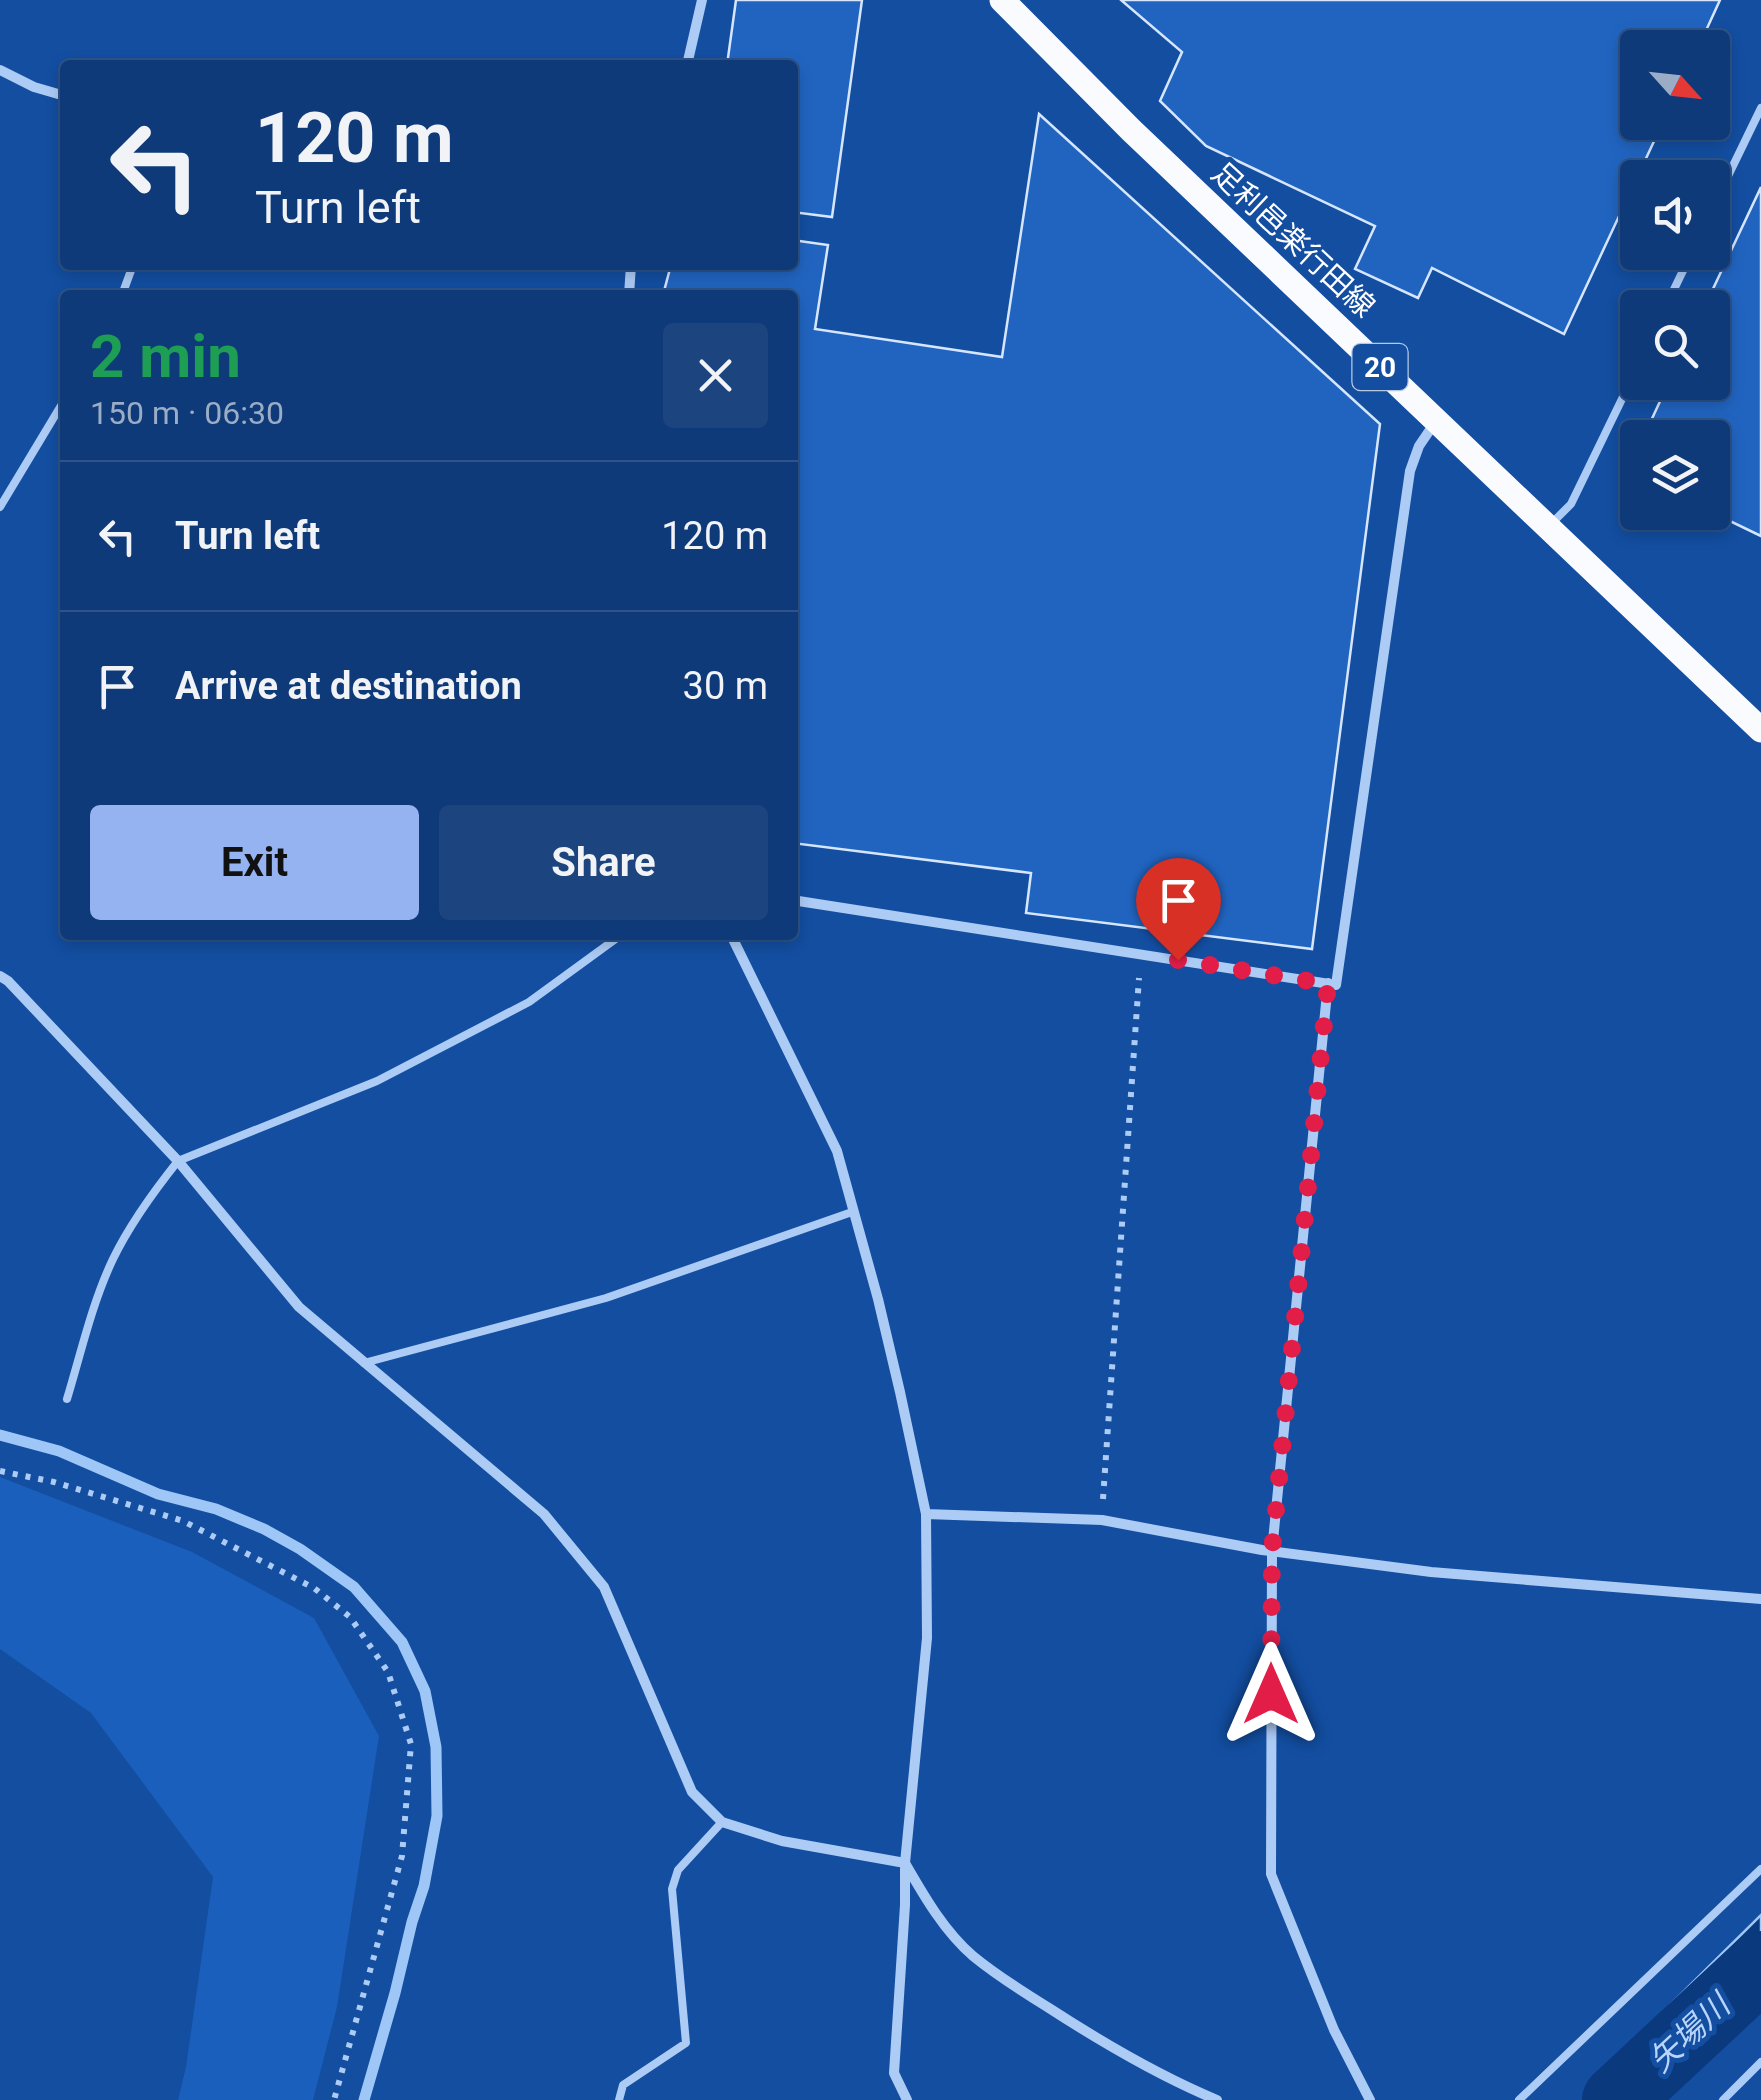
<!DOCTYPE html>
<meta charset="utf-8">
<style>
body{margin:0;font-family:Roboto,"Noto Sans JP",sans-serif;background:#1c4580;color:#f1f3f6;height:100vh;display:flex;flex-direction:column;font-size:38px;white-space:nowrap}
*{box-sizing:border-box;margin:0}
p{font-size:32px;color:#9badc6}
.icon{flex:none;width:55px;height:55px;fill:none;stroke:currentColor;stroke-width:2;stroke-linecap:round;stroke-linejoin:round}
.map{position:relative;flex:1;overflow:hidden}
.side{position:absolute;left:60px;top:290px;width:738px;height:650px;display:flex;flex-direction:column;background:#0e3a79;border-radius:10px;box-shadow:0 5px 15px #0003,0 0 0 2px #2e548a}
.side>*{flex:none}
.hud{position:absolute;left:60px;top:60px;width:738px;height:210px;border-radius:10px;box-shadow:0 5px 15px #0003,0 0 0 2px #2e548a;background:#0e3a79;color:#f1f3f6;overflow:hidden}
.needle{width:65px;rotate:117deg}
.controls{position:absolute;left:1620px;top:30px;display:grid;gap:20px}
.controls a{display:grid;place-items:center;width:110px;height:110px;border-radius:10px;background:#0e3a79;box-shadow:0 5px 15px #0003,0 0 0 2px #2e548a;font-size:50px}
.pin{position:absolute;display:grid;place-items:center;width:85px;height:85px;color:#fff;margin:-102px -42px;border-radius:50% 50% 50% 0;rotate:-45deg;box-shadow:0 0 10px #0007}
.pin .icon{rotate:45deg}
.me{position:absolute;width:110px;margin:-55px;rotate:0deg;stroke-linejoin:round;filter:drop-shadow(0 0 8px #0008)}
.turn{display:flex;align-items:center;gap:35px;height:210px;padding:0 30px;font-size:45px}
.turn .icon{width:130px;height:130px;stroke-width:2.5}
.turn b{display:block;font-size:70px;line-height:85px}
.round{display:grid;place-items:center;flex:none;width:105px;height:105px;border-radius:10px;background:#1c4580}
.head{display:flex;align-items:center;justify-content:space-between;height:170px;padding:0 30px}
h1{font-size:60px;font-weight:700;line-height:75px;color:#1e9e55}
.primary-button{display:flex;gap:20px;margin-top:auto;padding:20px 30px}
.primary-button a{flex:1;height:115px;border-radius:10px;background:#95b2f1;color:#111;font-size:40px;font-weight:700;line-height:115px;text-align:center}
.primary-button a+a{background:#1c4580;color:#f1f3f6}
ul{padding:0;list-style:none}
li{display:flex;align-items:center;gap:30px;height:150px;padding:0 30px;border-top:2px solid #2e548a}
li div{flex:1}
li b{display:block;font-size:38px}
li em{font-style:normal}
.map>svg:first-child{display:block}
</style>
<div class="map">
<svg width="1761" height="2100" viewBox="0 0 1761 2100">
<rect width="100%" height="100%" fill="#134ea1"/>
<!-- green -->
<path fill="#1a5fbb" d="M0 1477 192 1552 314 1618 379 1736 337 2007 313 2100H178L186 2067 213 1877 91 1713 0 1649Z"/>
<!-- water -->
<path fill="#0b397d" stroke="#9ec6f7" stroke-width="2.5" d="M1761 1915V1988L1730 2014 1671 2004Z"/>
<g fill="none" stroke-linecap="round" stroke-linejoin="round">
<!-- stream -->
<path stroke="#9ec6f7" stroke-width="11" d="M0 1435 59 1451 158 1494 216 1509 264 1529 300 1549 354 1587 402 1642 425 1691 436 1747 437 1816 424 1886 412 1922 395 1993 364 2100"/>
<!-- river -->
<path stroke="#0b397d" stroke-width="70" d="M1617 2100 1761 1966"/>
</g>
<!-- building -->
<path fill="#2164c0" stroke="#d5e6fe" stroke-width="2.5" d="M736 0H862L832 217 792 212V65H727Z
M1121 0H1720L1698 48H1638V122H1663L1564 334 1432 268 1418 298 1355 269 1375 226 1206 146 1160 101 1182 52Z
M1039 114 1380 424 1312 949 1026 913 1031 873 792 843V295H663L671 265H792V240L828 245 815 329 1002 357Z
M1761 187V536L1711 512 1712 438H1643L1669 382H1712V308H1704Z"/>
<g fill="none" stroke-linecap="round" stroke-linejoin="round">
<!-- path -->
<path stroke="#accbf5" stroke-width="6" stroke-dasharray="5 8" stroke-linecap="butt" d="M0 1471 54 1482 183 1521 314 1588 350 1617 388 1672 411 1744 402 1856 334 2100
M1103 1499 1139 978"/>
<!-- lane -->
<path stroke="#accbf5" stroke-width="8" d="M1712 209 1761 108
M122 295 133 265
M1665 308 1692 252
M0 507 65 399
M1551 524 1571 504 1638 366
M364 1363 606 1298 852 1212
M67 1399C81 1353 92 1303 113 1259 130 1224 154 1191 178 1161L377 1081 529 1002 621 935
M619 2100 623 2085 686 2043 672 1889 678 1870 722 1822
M1519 2100 1761 1869
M1723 2100 1761 2062"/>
<!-- street -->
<path stroke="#accbf5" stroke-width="10" d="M687 65 702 0
M0 70 34 87 65 96
M629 295 631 265
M792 900 1336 985 1410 471 1419 446 1436 421
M731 935 837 1151 878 1299 900 1392 926 1514 927 1638 905 1863V1905L894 2073 907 2100
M0 976 8 981 178 1161 299 1307 544 1514 604 1587 692 1792 722 1822 782 1841 905 1863C924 1896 944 1931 973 1956 996 1975 1023 1992 1049 2008 1103 2043 1157 2075 1217 2100
M1328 983 1272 1551 1271 1874 1334 2030 1370 2100
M926 1514 1102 1520 1262 1550 1431 1572 1761 1599"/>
<!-- primary -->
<path stroke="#f9fbff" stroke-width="25" d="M1002 0 1131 130 1761 730"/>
</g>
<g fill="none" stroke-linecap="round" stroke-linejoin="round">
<!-- route -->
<path stroke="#e11d48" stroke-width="18" stroke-dasharray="0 32.4" d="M1178 960 1328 984 1272 1551 1271 1694"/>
</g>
<g text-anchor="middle" stroke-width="10" stroke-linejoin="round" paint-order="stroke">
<!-- shield labels -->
<rect fill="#134ea1" stroke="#b8cae3" stroke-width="2.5" x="1352.5" y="344" width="55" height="46" rx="8"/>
<g font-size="28" font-weight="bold" fill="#fff">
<text x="1380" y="377">20</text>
</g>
<!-- street labels -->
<g font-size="30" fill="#fff" stroke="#134ea1">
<text transform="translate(1293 240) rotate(43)" y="10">足利邑楽行田線</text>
</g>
<!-- water labels -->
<g font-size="32" font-style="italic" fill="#b9d5fb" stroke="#134ea1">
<text transform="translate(1689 2033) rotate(-43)" y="11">矢場川</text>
</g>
</g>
</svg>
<div class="controls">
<a><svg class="needle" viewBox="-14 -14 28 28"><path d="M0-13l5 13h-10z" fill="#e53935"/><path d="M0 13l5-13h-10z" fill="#9badc6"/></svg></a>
<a><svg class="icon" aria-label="sound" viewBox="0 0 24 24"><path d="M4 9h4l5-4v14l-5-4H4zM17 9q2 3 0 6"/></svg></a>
<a><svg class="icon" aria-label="search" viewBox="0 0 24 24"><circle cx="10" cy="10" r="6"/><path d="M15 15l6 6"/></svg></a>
<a><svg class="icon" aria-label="layers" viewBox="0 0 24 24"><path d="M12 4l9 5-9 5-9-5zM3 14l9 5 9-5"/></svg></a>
</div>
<div class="pin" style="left:1178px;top:960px;background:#d93025"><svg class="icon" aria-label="arrive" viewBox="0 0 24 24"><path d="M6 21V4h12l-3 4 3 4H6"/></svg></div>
<svg class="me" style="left:1271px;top:1694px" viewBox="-20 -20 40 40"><path d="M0-17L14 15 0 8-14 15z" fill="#e11d48" stroke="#fff" stroke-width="4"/></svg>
<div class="hud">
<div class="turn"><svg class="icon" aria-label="left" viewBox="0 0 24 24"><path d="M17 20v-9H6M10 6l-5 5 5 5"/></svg><div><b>120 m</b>Turn left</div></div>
</div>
<section class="side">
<div class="head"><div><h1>2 min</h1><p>150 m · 06:30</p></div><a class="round"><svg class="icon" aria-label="close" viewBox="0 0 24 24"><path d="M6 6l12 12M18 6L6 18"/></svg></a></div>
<ul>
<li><svg class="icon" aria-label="left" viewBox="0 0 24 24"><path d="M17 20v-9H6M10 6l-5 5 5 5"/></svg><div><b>Turn left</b></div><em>120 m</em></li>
<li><svg class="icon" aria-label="arrive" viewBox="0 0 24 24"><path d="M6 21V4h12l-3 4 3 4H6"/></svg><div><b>Arrive at destination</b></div><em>30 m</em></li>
</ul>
<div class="primary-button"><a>Exit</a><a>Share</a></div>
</section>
</div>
